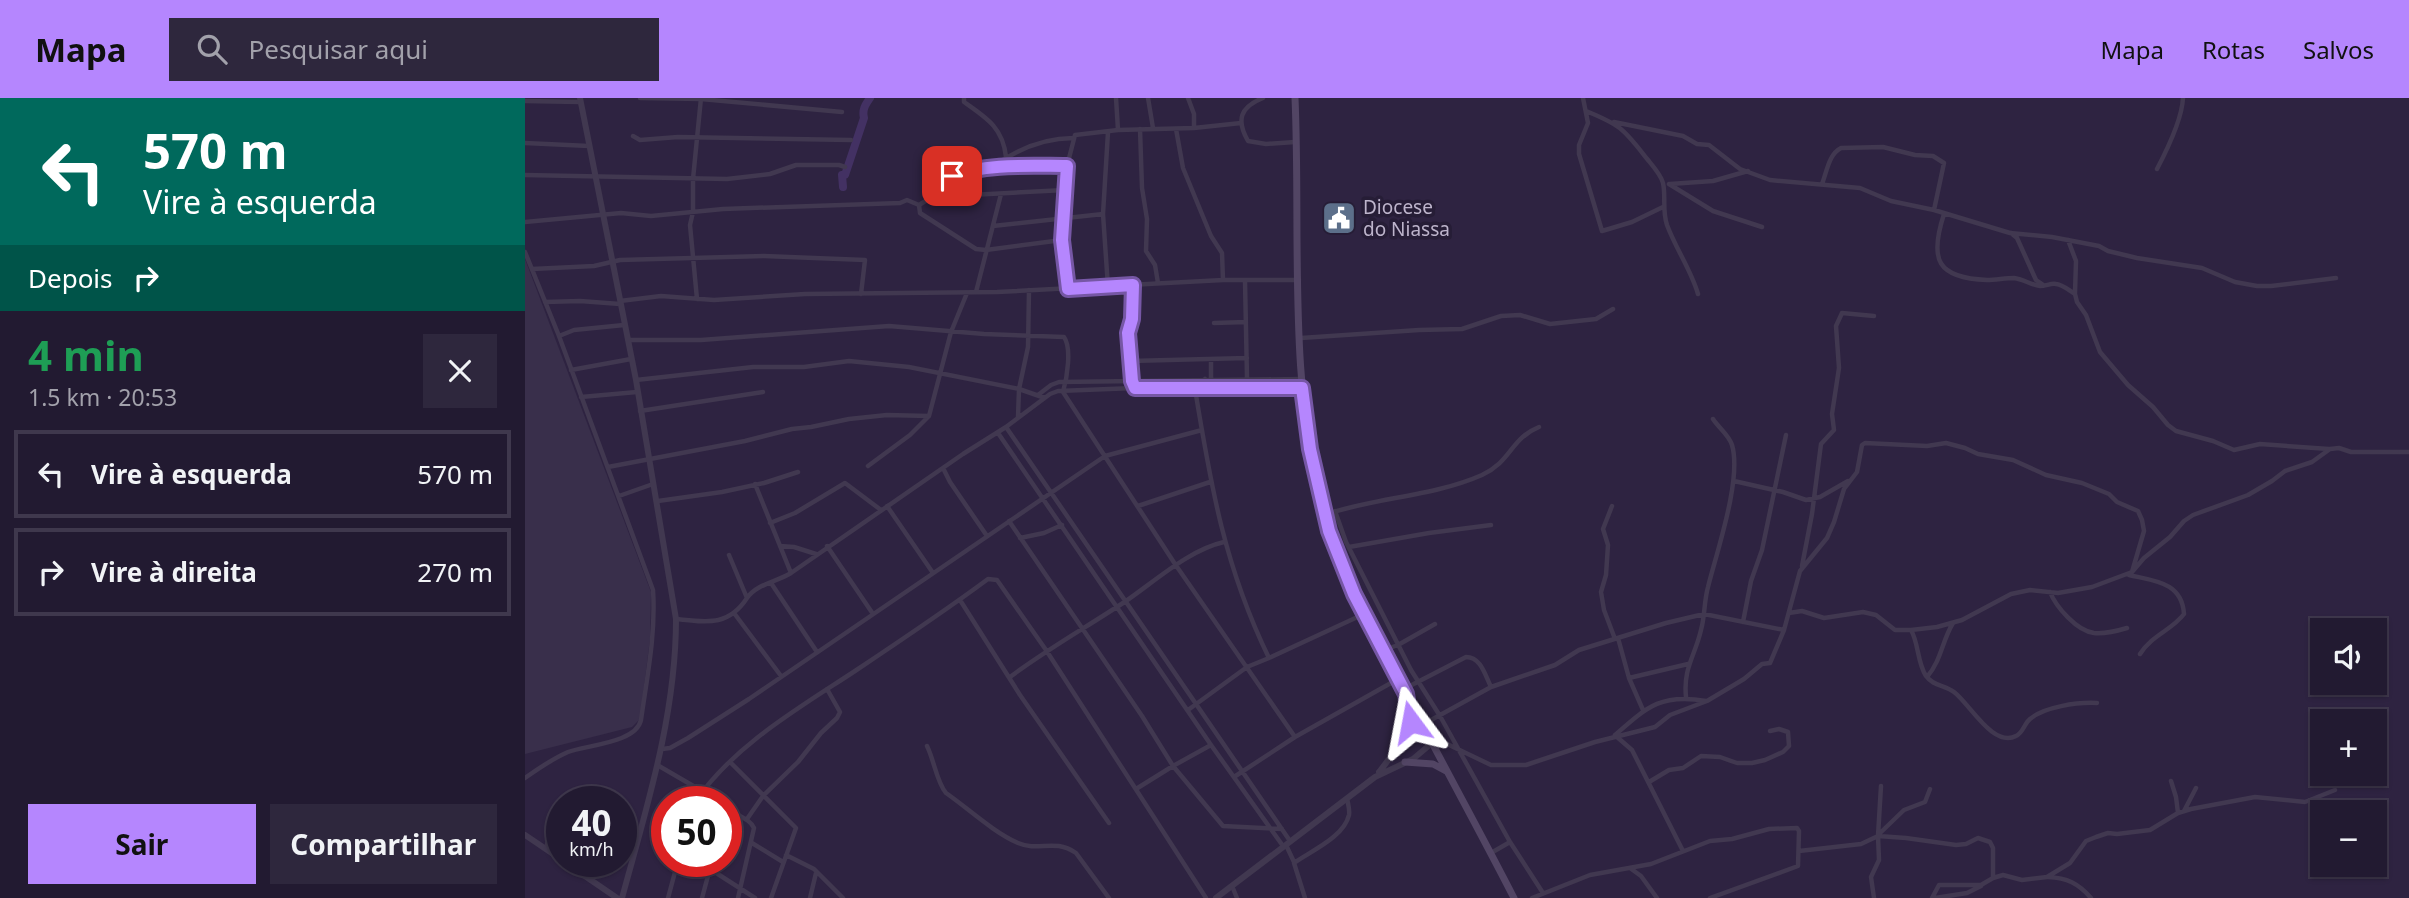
<!DOCTYPE html>
<html lang="pt">
<meta charset="utf-8">
<style>
body{margin:0;font-family:"Noto Sans",sans-serif;background:#2e273d;color:#f1f3f6;height:100vh;display:flex;flex-direction:column;font-size:26px;white-space:nowrap}
*{box-sizing:border-box;margin:0}
p{font-size:23px;color:#a2a1ab}
.icon{flex:none;width:38px;height:38px;fill:none;stroke:currentColor;stroke-width:2;stroke-linecap:round;stroke-linejoin:round}
.map{position:relative;flex:1;overflow:hidden}
.side{display:flex;flex-direction:column;background:#221a31;width:525px}
.side>*{flex:none}
.guide{background:#00695c;color:#fff;overflow:hidden}
.buttons{position:absolute;left:1785px;top:520px;display:grid;gap:14px}
.buttons a{display:grid;place-items:center;width:77px;height:77px;border-radius:0px;background:#221a31;box-shadow:0 2px 5px #0004,0 0 0 2px #3f384d;font-size:35px}
.speed{position:absolute;left:21px;top:688px;display:flex;gap:14px;font-size:35px;font-weight:700;text-align:center}
.speed>*{display:grid;place-content:center;width:91px;height:91px;border-radius:50%;background:#221a31;box-shadow:0 2px 5px #0004,0 0 0 2px #3f384d;line-height:1}
.speed small{font-size:18px;font-weight:400}
.speed .limit{border:10px solid #d22;background:#fff;color:#111}
.pin{position:absolute;display:grid;place-items:center;width:60px;height:60px;color:#fff;margin:-30px;border-radius:14px;box-shadow:0 4px 10px #0006}
.me{position:absolute;width:77px;margin:-38px;rotate:347deg;stroke-linejoin:round;filter:drop-shadow(0 0 5px #0008)}
.turn{display:flex;align-items:center;gap:24px;height:147px;padding:0 28px;font-size:32px}
.turn .icon{width:91px;height:91px;stroke-width:2.5}
.turn b{display:block;font-size:49px;line-height:60px}
.then{display:flex;align-items:center;height:66px;padding:0 28px;background:#0003;gap:14px;font-size:26px}
.round{display:grid;place-items:center;flex:none;width:74px;height:74px;border-radius:0px;background:#2e273d}
.head{display:flex;align-items:center;justify-content:space-between;height:119px;padding:0 28px}
h1{font-size:42px;font-weight:700;line-height:52px;color:#1e9e55}
.cta{display:flex;gap:14px;margin-top:auto;padding:14px 28px}
.cta a{flex:1;height:80px;border-radius:0px;background:#b586fe;color:#111;font-size:28px;font-weight:700;line-height:80px;text-align:center}
.cta a+a{background:#2e273d;color:#f1f3f6}
ul{padding:0;list-style:none}
li{display:flex;align-items:center;gap:21px;height:88px;margin:0 14px 10px;padding:0 14px;border:4px solid #3f384d;border-radius:0px}
li div{flex:1}
li b{display:block;font-size:26px}
li em{font-style:normal}
header{display:flex;align-items:center;gap:42px;box-sizing:border-box;height:98px;padding:0 35px;background:#b586fe;color:#111}
header strong{font-size:33px}
nav{display:flex;gap:38px;margin-inline-start:auto;font-size:24px}
.search{width:490px;height:63px;background:#2e273d;display:flex;align-items:center;gap:18px;box-sizing:border-box;padding:0 24px;border-radius:0px;color:#a2a1ab;font-size:26px}
main{display:flex;flex:1;min-height:0}
.map>svg:first-child{display:block}
</style>
<header>
<strong>Mapa</strong>
<div class="search"><svg class="icon" aria-label="search" viewBox="0 0 24 24"><circle cx="10" cy="10" r="6"/><path d="M15 15l6 6"/></svg>Pesquisar aqui</div>
<nav><a>Mapa</a><a>Rotas</a><a>Salvos</a></nav>
</header>
<main>
<section class="side">
<div class="guide">
<div class="turn"><svg class="icon" aria-label="left" viewBox="0 0 24 24"><path d="M17 20v-9H6M10 6l-5 5 5 5"/></svg><div><b>570 m</b>Vire à esquerda</div></div>
<div class="then">Depois<svg class="icon" aria-label="right" viewBox="0 0 24 24"><path d="M7 20v-9h11M14 6l5 5-5 5"/></svg></div>
</div>
<div class="head"><div><h1>4 min</h1><p>1.5 km · 20:53</p></div><a class="round"><svg class="icon" aria-label="close" viewBox="0 0 24 24"><path d="M6 6l12 12M18 6L6 18"/></svg></a></div>
<ul>
<li><svg class="icon" aria-label="left" viewBox="0 0 24 24"><path d="M17 20v-9H6M10 6l-5 5 5 5"/></svg><div><b>Vire à esquerda</b></div><em>570 m</em></li>
<li><svg class="icon" aria-label="right" viewBox="0 0 24 24"><path d="M7 20v-9h11M14 6l5 5-5 5"/></svg><div><b>Vire à direita</b></div><em>270 m</em></li>
</ul>
<div class="cta"><a>Sair</a><a>Compartilhar</a></div>
</section>
<div class="map">
<svg width="1884" height="800" viewBox="0 0 1884 800">
<rect width="100%" height="100%" fill="#2e2341"/>
<!-- airport -->
<path fill="#392f4b" d="M0 161 126 494 125 541 115 621 107 629 0 656Z"/>
<g fill="none" stroke-linecap="round" stroke-linejoin="round">
<!-- river -->
<path stroke="#433163" stroke-width="8" d="M318 89 317 77H320L339 20C337 12 340 7 345 0"/>
<!-- minor -->
<path stroke="#413850" stroke-width="4.5" d="M115 0 176 1 317 14
M439 0V4C462 20 478 30 481 59
M591 0 593 32
M623 0 628 30
M663 0 669 16V30
M738 0C715 9 711 22 723 43L741 46 770 44
M1058 0 1063 25 1054 47V56L1077 133 1107 124 1138 109
M0 3 55 4
M1061 13C1098 28 1099 32 1123 62 1128 68 1136 77 1138 85 1141 98 1137 112 1142 127 1151 151 1166 172 1173 196
M1089 24 1158 38 1172 46 1184 47 1215 71 1245 82 1335 90 1366 103 1409 112 1485 135 1527 139 1574 148 1583 153 1612 160 1677 170 1710 184 1732 188H1746L1811 180
M615 31 617 90 622 121 621 153 630 167 633 185
M651 31 658 70 686 138 697 155 698 182
M108 38 115 42 153 39 326 42
M0 45 64 48
M467 69C491 52 518 40 548 40
M1632 71C1642 52 1657 21 1658 0
M0 77 202 81 245 76 271 67H314L320 69
M1144 86 1188 113 1237 129
M1145 86 1188 83 1223 73
M1297 86C1302 73 1304 56 1316 50L1358 49 1390 57 1408 58 1419 65 1409 112
M415 99V82L437 74 466 69 542 68
M394 107 407 99 540 92
M1419 116C1404 162 1412 180 1462 182 1471 182 1480 180 1489 180 1498 181 1506 187 1515 188 1521 188 1526 185 1531 186 1537 186 1545 193 1550 196L1552 204 1561 217 1575 254 1603 287 1628 309 1643 327 1651 333 1688 343 1709 352 1735 346 1804 351
M0 124 96 115 126 118 198 111 375 105 382 102 394 107 395 115 451 151 461 152 537 142
M468 128 578 116
M1486 135 1492 140 1511 182 1517 186
M1543 142 1551 163 1550 195
M0 154 34 238 128 492C131 536 122 579 116 622 111 645 62 647 43 654 27 661 14 670 0 680
M7 171 69 168 95 162 239 158 340 162 336 196
M720 183 722 280
M583 189 578 116 583 34
M543 191 537 142 542 68 550 37 593 32 669 30 716 25
M451 194 476 96
M172 201 165 127 168 114V81L176 0
M95 203 136 198 189 202 280 196 472 194 698 182H774
M20 204 55 203 95 206
M689 225 721 224
M34 238 49 232 99 227
M776 240 894 232 937 231 976 218 995 217 1025 226 1071 221 1088 211
M104 242H176L364 228 459 236 539 239C547 250 542 280 538 294L650 466 770 639
M686 262V281
M605 263 722 260
M46 272 106 261
M680 281 670 291C686 389 700 470 744 560
M111 282 228 269H279L324 263 384 269 494 291 520 300
M607 284C602 251 606 220 608 187
M513 297 526 287 534 284 776 281
M56 299 112 294
M115 313 238 294
M493 319 494 291 503 249 504 192
M481 329 765 743
M473 335 686 647 758 748
M343 368 385 337 404 318 426 234 442 195
M83 369 220 343 267 331 286 329 324 321 362 317 404 318
M418 370 425 384 462 438
M1209 383 1258 394 1281 402 1295 399 1323 383
M230 386 266 475
M94 398 128 386
M133 403 197 394 239 385 273 374
M362 408 408 475
M613 408 685 384
M1087 408 1078 431 1083 447 1081 477 1076 494 1079 512 1090 541
M810 413 821 444 886 572 915 618 985 744 1018 795
M799 417C851 399 907 399 957 377 987 363 985 341 1014 329
M484 423 617 618 648 668 686 647
M245 425 270 415 320 385 356 412
M495 440 519 435 537 427
M255 448 269 449 291 456
M302 448 348 516
M824 449 904 435 966 427
M1277 468 1287 416 1296 346 1309 332 1307 316 1314 270 1311 228 1317 215 1349 218
M1604 477C1630 483 1657 484 1659 516 1647 532 1627 537 1615 556
M246 485 292 554
M1525 494C1531 509 1552 533 1569 535 1580 536 1592 533 1602 530
M222 500C232 486 251 484 266 475L438 356 481 329 525 296 533 293 610 290H777
M435 502 495 597 584 725
M209 515 256 578
M1264 515 1277 513 1299 520 1338 514 1351 517 1370 532H1386L1412 529 1437 522 1486 496 1505 492 1533 495 1567 489 1607 474 1619 460 1645 439 1659 423 1668 417 1723 397 1747 383 1760 373 1787 364 1805 351 1814 350 1826 354H1884
M151 521C181 524 203 529 222 500L204 457
M1218 524 1226 483 1237 452 1261 337
M1386 532C1394 546 1392 564 1401 578 1408 588 1420 587 1429 594 1445 606 1468 650 1491 638 1498 635 1499 626 1505 621 1519 609 1552 604 1572 605
M1093 540 1104 580 1118 612
M859 552 873 547 910 526
M485 579C521 552 560 530 598 505 628 485 663 452 699 444
M1402 579C1416 563 1417 543 1428 525
M1104 580 1163 566
M879 591 941 559C956 559 960 577 966 589
M1161 599C1158 570 1170 558 1176 532 1180 518 1179 503 1183 489 1192 453 1217 381 1207 347 1204 337 1193 329 1188 321
M663 612 722 569 744 560 839 516
M897 627 966 589 1030 567 1054 552 1141 525 1179 516 1259 532 1275 473 1302 440 1309 424 1319 391 1332 374 1337 347 1340 345 1402 348 1421 345 1440 350 1453 356 1488 362 1521 377 1557 385 1584 396 1592 404 1613 413 1617 422 1619 433 1607 474
M1090 637C1122 609 1136 595 1181 603
M1092 639 1107 652 1158 753
M402 648C409 662 412 685 421 695 444 711 468 734 493 745 514 754 529 740 551 755L584 800
M910 649 920 645 966 667H1001L1070 644 1130 629 1145 617 1182 603 1219 581 1237 566 1245 565 1259 532
M137 651 145 650 163 640 224 601 580 358 677 332
M205 664 271 730 246 800
M134 668 177 693 189 704
M709 679 770 639 873 581
M1646 683 1651 699 1653 715
M1124 684 1144 672 1158 670 1176 658 1195 659 1212 665H1227L1240 662 1258 654 1264 648 1263 634 1254 631 1245 633
M611 691 648 668 698 728 757 731
M170 704C209 647 274 610 330 573 375 543 420 513 463 481L472 482 521 552 681 800
M201 709C210 718 224 719 229 730L213 800
M1659 713 1671 690
M222 721 238 698 273 664 296 635 312 620 315 614 302 591
M96 732 115 735
M1353 737 1379 712 1400 704 1405 691
M227 745 258 764
M761 747 769 764
M21 750 29 722H37
M1274 753 1336 746 1353 738 1381 740 1431 747 1441 746 1453 740 1465 744 1468 750V780L1456 787H1414L1407 800
M966 755 985 744
M261 757 289 771 318 800
M1105 770 1116 778 1132 800
M185 771 230 800
M1523 779C1542 780 1553 785 1566 800
M1468 780 1478 777 1497 782 1522 779 1545 765 1561 743 1571 739 1583 735 1592 736 1625 732 1653 715 1666 711 1730 699 1780 704 1810 692
M707 788 712 800
M143 800 153 763
M177 800 187 763
M285 800 291 775
M780 800 769 765C786 753 819 739 824 717 825 712 823 706 822 700
M1007 800 1065 777 1126 766 1185 743 1207 741 1244 731 1272 730 1274 733 1273 768 1185 800
M1349 800 1346 779 1354 762 1353 738 1356 688
M1410 800 1442 795 1456 788"/>
<!-- tertiary -->
<path stroke="#413850" stroke-width="6" d="M55 0 111 282 151 521C151 617 122 708 97 800
M854 674C866 660 880 632 903 636
M0 737 37 762
M38 763 92 800
M691 800 850 679 888 661 907 645"/>
<!-- secondary -->
<path stroke="#524564" stroke-width="7" d="M770 0C776 138 762 281 799 416 813 466 838 510 861 556 902 638 947 718 989 800
M881 642 886 624 884 608
M880 664 908 666 921 673"/>
</g>
<g fill="none" stroke-linecap="round" stroke-linejoin="round">
<!-- route casing -->
<g stroke="#7657a5" stroke-width="18">
<path id="route" d="M427 78C460 65 507 68 542 68L537 142 543 191 608 187 607 221 603 235 607 283 610 290H777L785 351 804 433 829 496 881 596 886 624"/>
</g>
<!-- route -->
<use href="#route" stroke="#b586fe" stroke-width="12"/>
</g>
<!-- icons -->
<defs>
<g id="civic-square" transform="scale(1.75)"><rect x="-9" y="-9" width="18" height="18" rx="4" fill="#5c6f8a" stroke="#261d36"/><path d="M-.6-6.5H3V-4.5H.6V-3L4-1V1h2V6H-6V1h2V-1L-.6-3ZM-1.2 2.5V6h2.4V2.5Z" fill="#fff"/></g>
</defs>
<g fill-rule="evenodd">
<use href="#civic-square" x="814" y="120"/>
</g>
<g text-anchor="middle" stroke-width="7" stroke-linejoin="round" paint-order="stroke">
<!-- poi labels -->
<g font-size="19" fill="#bdb4cb" stroke="#261d36" text-anchor="start">
<text x="838" y="116">Diocese<tspan x="838" dy="22">do Niassa</tspan></text>
</g>
</g>
</svg>
<div class="buttons">
<a><svg class="icon" aria-label="sound" viewBox="0 0 24 24"><path d="M4 9h4l5-4v14l-5-4H4zM17 9q2 3 0 6"/></svg></a>
<a>+</a>
<a>−</a>
</div>
<div class="speed"><div>40<small>km/h</small></div><div class="limit">50</div></div>
<div class="pin" style="left:427px;top:78px;background:#d93025"><svg class="icon" aria-label="arrive" viewBox="0 0 24 24"><path d="M6 21V4h12l-3 4 3 4H6"/></svg></div>
<svg class="me" style="left:886px;top:624px" viewBox="-20 -20 40 40"><path d="M0-17L14 15 0 8-14 15z" fill="#b586fe" stroke="#fff" stroke-width="4"/></svg>
</div>
</main>
